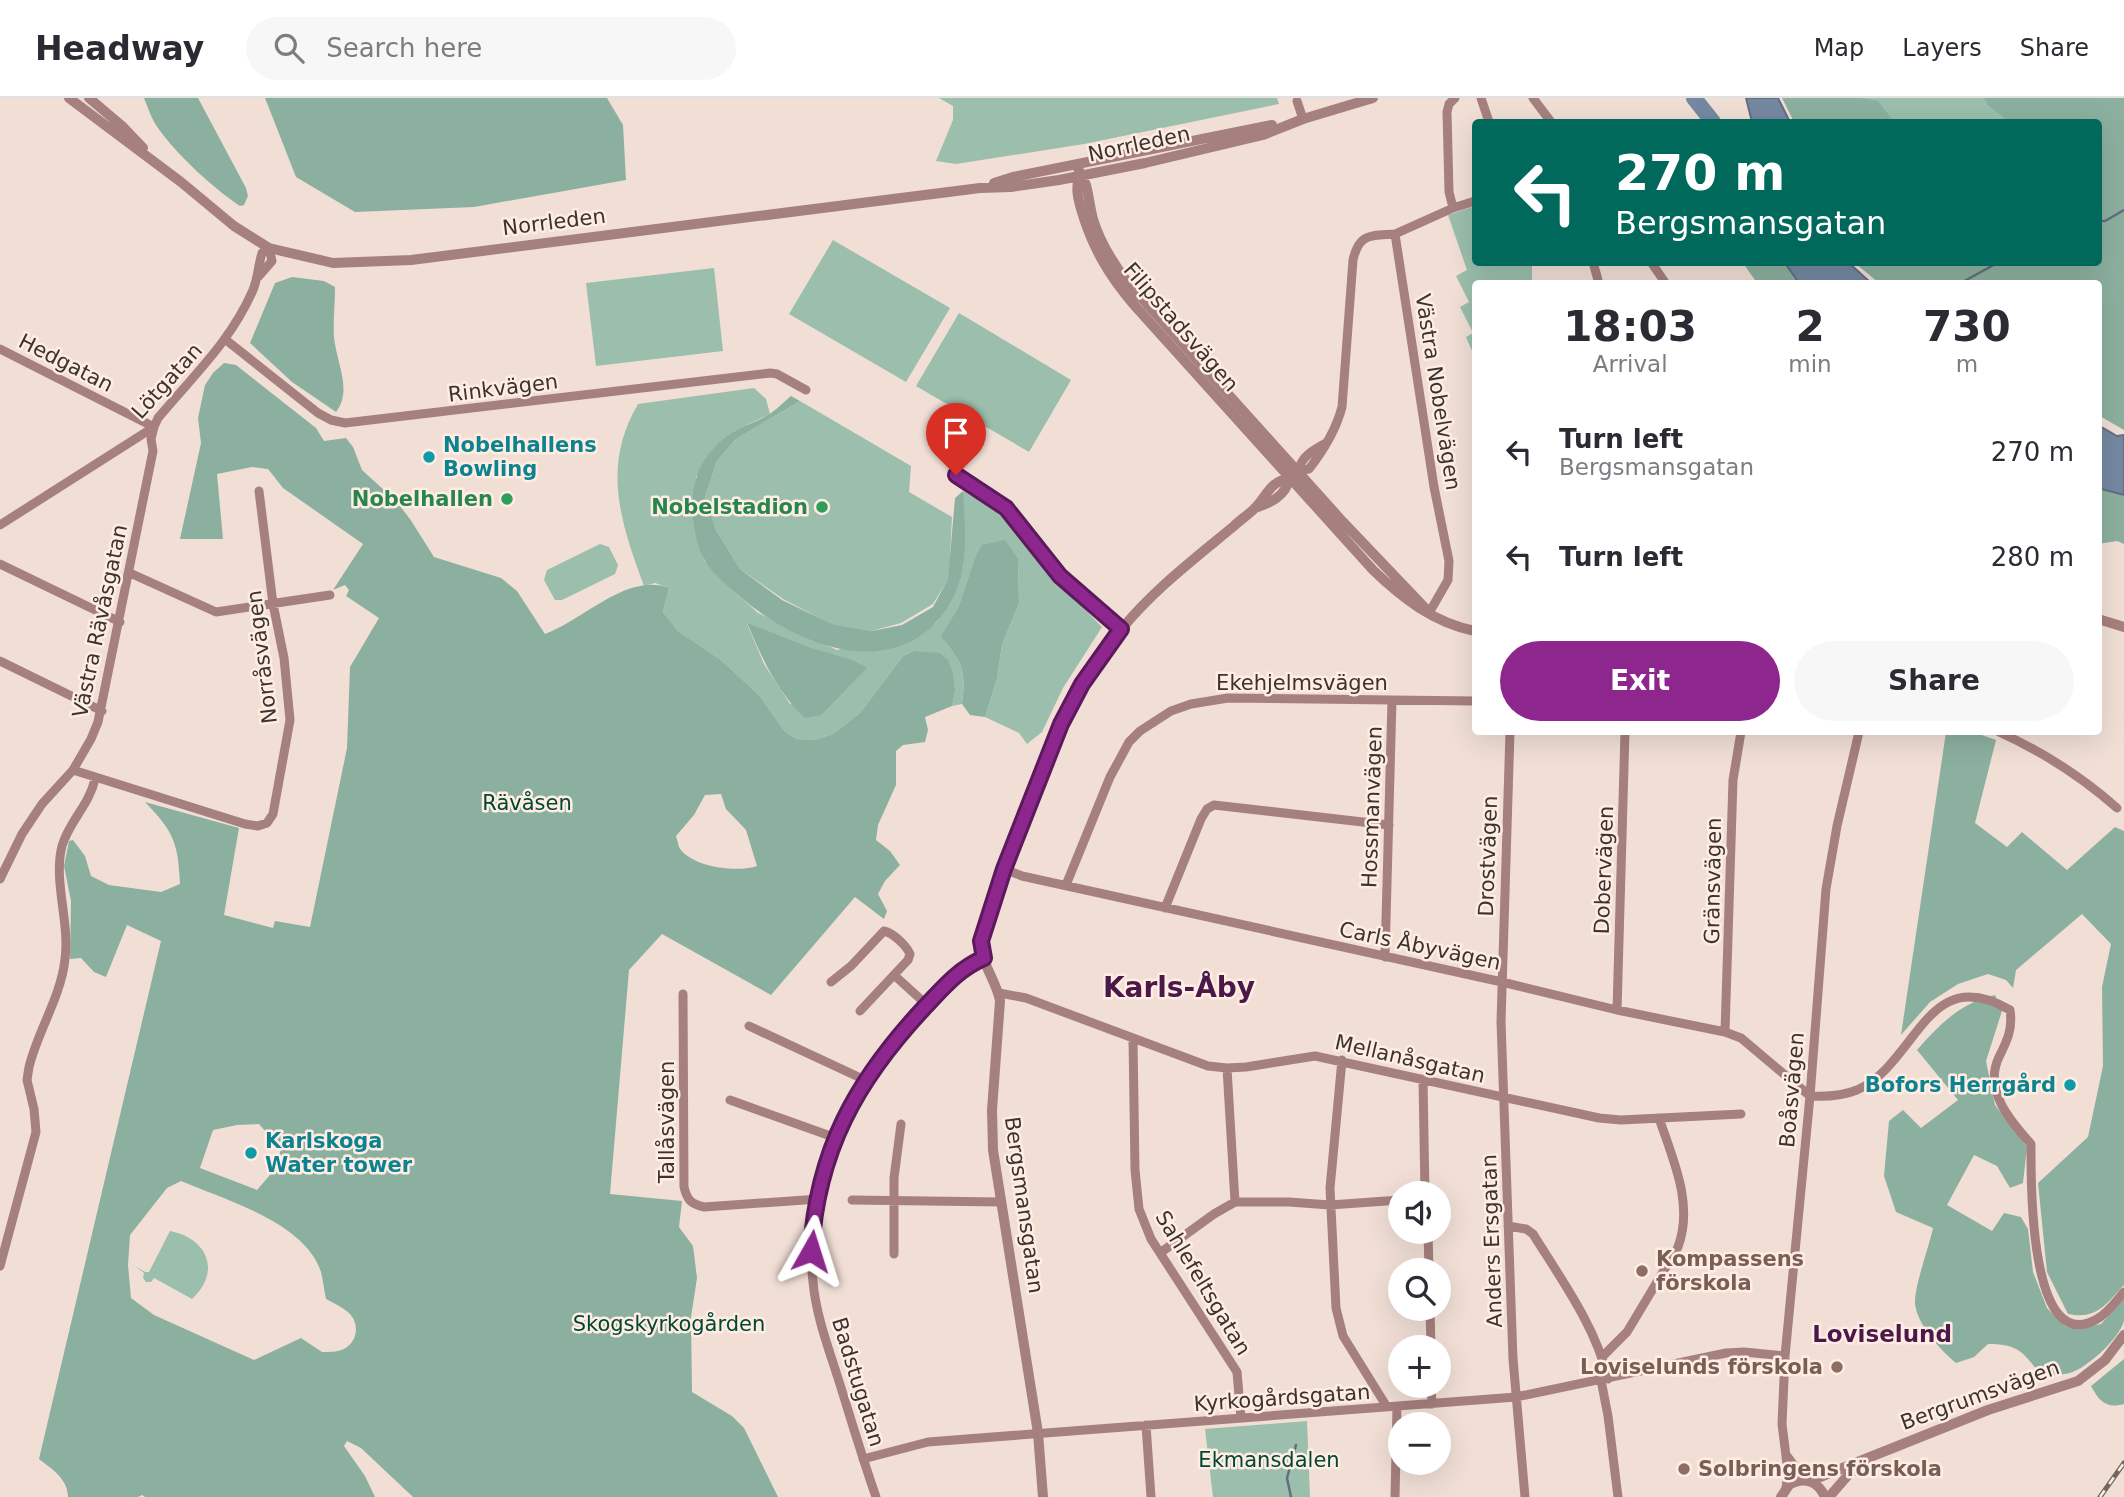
<!DOCTYPE html>
<meta charset="utf-8">
<style>
body{margin:0;font-family:"DejaVu Sans",sans-serif;background:#f7f7f7;color:#2b2b33;height:100vh;display:flex;flex-direction:column;font-size:26px;white-space:nowrap}
*{box-sizing:border-box;margin:0}
p{font-size:23px;color:#7c7c81}
.icon{flex:none;width:38px;height:38px;fill:none;stroke:currentColor;stroke-width:2;stroke-linecap:round;stroke-linejoin:round}
.map{position:relative;flex:1;overflow:hidden}
.panel{position:absolute;left:1472px;top:182px;width:630px;height:455px;display:flex;flex-direction:column;background:#fff;border-radius:7px;box-shadow:0 7px 28px #0002}
.panel>*{flex:none}
.hud{position:absolute;left:1472px;top:21px;width:630px;height:147px;border-radius:7px;box-shadow:0 7px 28px #0002;background:#00695c;color:#fff;overflow:hidden}
.fabs{position:absolute;left:1388px;top:1083px;display:grid;gap:14px}
.fabs a{display:grid;place-items:center;width:63px;height:63px;border-radius:50%;background:#fff;box-shadow:0 7px 28px #0002;font-size:35px}
.pin{position:absolute;display:grid;place-items:center;width:60px;height:60px;color:#fff;margin:-72px -30px;border-radius:50% 50% 50% 0;rotate:-45deg;box-shadow:0 0 7px #0007}
.pin .icon{rotate:45deg}
.me{position:absolute;width:77px;margin:-38px;rotate:6deg;stroke-linejoin:round;filter:drop-shadow(0 0 5px #0008)}
.turn{display:flex;align-items:center;gap:24px;height:147px;padding:0 28px;font-size:32px}
.turn .icon{width:91px;height:91px;stroke-width:2.5}
.turn b{display:block;font-size:49px;line-height:60px}
.eta{display:flex;justify-content:space-evenly;align-items:center;height:119px;text-align:center}
.eta b{font-size:42px;font-weight:600;line-height:49px}
.action{display:flex;gap:14px;margin-top:auto;padding:14px 28px}
.action a{flex:1;height:80px;border-radius:42px;background:#8d278d;color:#fff;font-size:28px;font-weight:600;line-height:80px;text-align:center}
.action a+a{background:#f7f7f7;color:#2b2b33}
ul{padding:0;list-style:none}
li{display:flex;align-items:center;gap:21px;height:105px;padding:0 28px}
li div{flex:1}
li b{display:block;font-size:26px}
li em{font-style:normal}
header{display:flex;align-items:center;gap:42px;box-sizing:border-box;height:98px;padding:0 35px;background:#fff;border-bottom:2px solid #e1e1e2}
header strong{font-size:33px}
nav{display:flex;gap:38px;margin-inline-start:auto;font-size:24px}
.search{width:490px;height:63px;background:#f7f7f7;display:flex;align-items:center;gap:18px;box-sizing:border-box;padding:0 24px;border-radius:38px;color:#7c7c81;font-size:26px}
.map>svg:first-child{display:block}
</style>
<header>
<strong>Headway</strong>
<div class="search"><svg class="icon" aria-label="search" viewBox="0 0 24 24"><circle cx="10" cy="10" r="6"/><path d="M15 15l6 6"/></svg>Search here</div>
<nav><a>Map</a><a>Layers</a><a>Share</a></nav>
</header>
<div class="map">
<svg width="2124" height="1399" viewBox="0 0 2124 1399">
<rect width="100%" height="100%" fill="#f1dfd6"/>
<!-- green -->
<path fill="#9bbead" fill-rule="evenodd" d="M939 0H1277L1279 6 1084 46 956 66 936 63 953 22V8Z
M1861 0H1983L1988 8 2005 21V24H1894Z
M1475 108V164L1532 165V185L1475 186V260L1466 239 1473 235 1460 209 1469 204 1456 178 1467 172 1448 117Z
M833 142 950 210 906 284 789 216Z
M714 170 723 253 596 268 586 185Z
M959 215 1071 282 1029 354 916 288Z
M754 290 766 301 770 316 734 333 696 379 704 462 728 488 758 515 837 552 936 525 954 497 963 467V393L1006 419 1055 481 1102 529 1063 590 1042 634 1027 646 1019 635 985 619 997 581 1002 547 1019 505 1018 461 974 462 958 510 942 538C963 565 966 571 962 606L952 608 955 594 914 553 903 558 860 615 833 636 814 642 797 641 785 634 760 598 721 562 678 533 663 514 669 490 655 485 644 488C621 425 601 369 638 306ZM747 526 866 570 845 591 790 606 764 566Z
M800 303 911 368 909 394 952 419 949 480 933 506 901 525 872 533 831 526 783 501 740 471 716 432 705 399 717 363 736 341Z
M600 446 609 449 618 467 615 476 562 502H555L544 482 547 472Z
M170 1133C207 1140 222 1173 192 1201L154 1180 151 1184H146L143 1180 144 1175 135 1168 145 1174H149Z
M1307 1323 1310 1399H1213L1205 1331Z"/>
<!-- forest -->
<path fill="#8cb09f" fill-rule="evenodd" d="M144 0H198L246 90 248 98 244 107 240 108C213 90 177 57 158 30 152 22 148 10 144 0Z
M265 0H607L623 27 626 82 474 109 355 114 296 79Z
M1782 0H1861L1878 3 1894 24H1794Z
M1983 0H2124V332L2098 317V186L1879 185 1855 165 2098 164V24H2005V21L1988 8Z
M1743 165H1785L1799 185H1757Z
M292 179 324 183 335 189C335 206 333 223 334 239 336 264 353 292 336 314L292 284 250 245 275 185Z
M224 265 236 267 316 330 324 343 346 340 353 349 362 372 396 403 410 421 434 459 501 480 517 493 545 536C582 523 627 474 669 490L663 514 678 533 721 562 760 598 785 634 797 641 814 642 833 636 860 615 903 558 914 553 939 555 948 562 953 575 955 594 952 608 925 619 928 632 925 644 903 647 896 653V687L878 727 876 742 890 753 900 767 885 783 878 796 887 813 884 821 855 799 771 897 662 836 629 872 610 1096 682 1103 679 1129 693 1148 697 1180 691 1219 692 1294 732 1318 744 1330 778 1399H413L361 1350 347 1343 344 1348 365 1378 375 1399H145L142 1397 138 1399H68C68 1381 52 1371 39 1361L161 843 127 827 106 879 94 874 81 860 70 861 71 803 64 768 69 743 73 742 85 758 91 778 109 787 161 794 180 786C178 745 174 734 145 704L239 730 224 817 273 830 275 823 310 829 347 650 350 569 379 520 346 498 349 492 345 487 333 492 363 446 283 390 268 371 252 369 217 376 223 441H180L201 345 198 320 205 287 213 275ZM721 696 726 711 746 732 757 768C737 775 690 769 679 749 678 745 677 741 676 738L694 717 705 697ZM259 1026 281 1051 275 1071 257 1092 200 1070 213 1032 237 1027ZM181 1083C225 1102 305 1124 321 1174 323 1182 324 1192 326 1201 334 1205 344 1210 350 1216 360 1227 357 1244 344 1251 338 1254 329 1254 322 1254L301 1240 254 1262 154 1217 131 1200 128 1167 130 1137 167 1090Z
M791 298 800 303 736 341 717 363 705 399 716 432 740 471 782 502 832 526 872 533 902 527 933 509 948 481 955 400 963 393C965 426 969 467 954 498 906 591 798 551 737 496 726 487 711 474 704 461 693 440 688 401 697 378 703 359 720 341 738 331 748 326 761 322 771 315 778 310 785 303 791 298Z
M2098 390 2124 397V446L2117 443 2098 446Z
M1005 442 1018 461 1019 505 1002 547 997 581 985 619 970 617 962 606C966 571 963 565 941 538L958 510 974 462 982 447Z
M747 525 812 550 852 562 867 570 821 617 805 620C777 594 762 560 747 525Z
M1946 634H1973L1996 642 1975 725 2007 749 2022 734 2067 772 2115 729 2124 733V1187C2106 1206 2097 1222 2068 1216L2047 1174 2038 1085 2088 1039 2103 968 2102 889 2111 846 2082 816 2016 872 2013 890 2006 882 1988 876 1958 886 1930 904 1901 937Z
M1995 897 2002 913 1986 963 1990 983 1995 1007 2027 1049 2023 1085 2010 1090 1997 1068 1974 1057 1947 1107 1992 1133 2004 1115 2021 1119 2028 1131 2033 1174 2047 1210 2065 1228 2076 1231 2101 1226 2124 1201C2124 1208 2124 1217 2124 1223 2119 1241 2087 1270 2070 1275 2061 1277 2051 1277 2042 1278 2023 1255 2020 1246 1988 1246L1974 1259 1956 1265C1941 1253 1917 1226 1915 1206 1914 1189 1929 1149 1933 1130L1896 1114 1884 1078 1889 1023 1903 1012 1921 1030 1958 1002 1917 952C1940 926 1960 905 1995 897Z
M2124 1261V1306C2106 1311 2099 1303 2091 1288Z"/>
<!-- water -->
<path fill="#7588a2" stroke="#636e80" stroke-width="2" d="M1746 0H1778L1790 24H1752Z
M1785 165H1849L1871 185H1799Z
M2098 327 2117 338 2124 337V397L2098 390Z"/>
<g fill="none" stroke-linecap="round" stroke-linejoin="round">
<!-- stream -->
<path stroke="#636e80" stroke-width="2.5" d="M2098 123H2105L2124 112
M1959 186 1999 164
M1291 1399 1287 1380 1296 1347"/>
<!-- river -->
<path stroke="#7588a2" stroke-width="16" d="M1694 0 1713 24"/>
<!-- minor -->
<path stroke="#a6807e" stroke-width="9" d="M1481 0 1489 24
M1533 0 1551 24
M1297 3 1303 21
M1453 110 1449 94 1447 14 1449 6 1455 0
M1593 164 1599 186
M1651 164 1666 186
M226 242 318 315 331 322 345 325 770 275 777 276 806 292
M0 251 154 329 151 341 153 353 98 624 91 641 73 672 42 706 22 736 0 781
M1326 345C1313 352 1302 358 1298 373L1309 371C1323 353 1336 332 1342 309L1353 162C1359 135 1370 138 1395 136
M956 377 1006 410 1060 478 1121 531
M0 427 154 329 158 320C193 278 231 243 253 192 258 180 258 168 262 155L269 150 272 163 258 179
M0 466 120 524
M130 475 216 514 330 497
M1429 515 1448 482 1449 463 1434 389 1395 136 1453 110 1475 103
M0 563 102 613
M1510 634 1501 924 1513 1261 1525 1399
M1999 634C2041 653 2082 679 2117 710
M73 672 245 726 258 728 267 725 273 716 290 622 284 560 273 506 259 393
M1004 771 1022 778 1502 884 1617 912 1725 934 1741 940 1810 998C1826 999 1842 998 1857 992 1918 965 1926 863 2010 912 2013 931 2007 943 1999 959 1983 992 2011 1024 2031 1046 2031 1078 2028 1261 2097 1221 2108 1215 2116 1203 2124 1194
M1066 787 1110 679 1129 644 1140 633 1171 613 1191 606 1228 600 1475 603
M1165 810 1201 721 1207 711 1214 707 1389 727
M1385 859 1392 602
M894 877 927 907
M831 884 851 868 884 833C893 835 906 847 910 856L908 862 860 913
M999 895 1026 900 1208 968 1227 970 1246 969 1315 958 1599 1020 1621 1022 1741 1016
M683 896 684 1089C687 1102 691 1106 704 1109L819 1101
M1617 912 1625 634
M749 928 865 982
M1725 934 1733 682 1741 634
M1133 941 1135 1072 1139 1111 1151 1141 1237 1274 1241 1320
M1342 962 1330 1090 1336 1210 1343 1238 1387 1309
M1227 970 1235 1104
M1423 981 1425 1096
M730 1002 836 1040
M852 1102 1001 1104
M1508 1128 1526 1131 1533 1136C1561 1181 1596 1229 1608 1281
M1428 1134 1429 1172
M1160 1155 1214 1116 1235 1104H1289L1330 1107 1400 1102
M894 1156V1080L901 1026
M0 1168 36 1034 34 1011 27 982 29 969C38 932 61 899 65 861 70 824 53 783 62 748 69 723 89 708 95 681
M1430 1211 1431 1250
M1603 1258 1627 1234 1678 1149C1694 1106 1673 1062 1659 1020
M1601 1282 1608 1318 1618 1399
M1431 1288 1432 1306
M1146 1327 1151 1399
M1787 1358 1805 1382
M863 1361 928 1344 1516 1299 1726 1255 1744 1254 1785 1258
M1786 1390 1788 1374 1782 1326 1785 1258 1810 998 1826 791 1837 728 1859 634
M876 1399C862 1359 850 1318 837 1277 827 1246 816 1216 813 1184 803 1098 841 1008 895 943 919 914 949 874 984 860
M1395 1399 1397 1309"/>
<!-- tertiary -->
<path stroke="#a6807e" stroke-width="10" d="M69 0 181 84 234 128 269 150 333 165 411 162 980 90 1011 89 1059 82 1145 65 1263 37 1303 21 1373 0
M89 0 122 28 143 50
M1077 67C1079 75 1083 80 1086 87 1089 98 1090 110 1093 121 1100 145 1113 165 1128 185L1343 424 1425 510
M1080 78C1075 89 1078 100 1081 111 1092 149 1109 178 1135 208L1373 472C1402 500 1434 525 1475 533
M994 85 1013 79 1272 27
M1255 410C1270 405 1286 398 1289 381
M2098 521 2124 529
M1810 1383 1988 1312 2078 1283 2105 1262 2124 1237
M1043 1399 1038 1335 993 1052 992 1012 1000 903C997 883 979 863 981 843 991 803 1006 765 1021 727 1047 659 1073 590 1120 533 1152 493 1194 461 1234 428 1240 422 1248 417 1254 411 1267 399 1269 383 1289 381
M1781 1399 1789 1387C1804 1378 1818 1383 1825 1399
M1829 1399 1849 1376 1864 1365"/>
<!-- rail casing -->
<g stroke="#716761" stroke-width="5">
<path id="rail" d="M2100 1399 2124 1365"/>
</g>
<!-- rail -->
<use href="#rail" stroke="#ffece3" stroke-width="2.5" stroke-dasharray="8" stroke-linecap="butt"/>
</g>
<g fill="none" stroke-linecap="round" stroke-linejoin="round">
<!-- route casing -->
<g stroke="#5c195c" stroke-width="18">
<path id="route" d="M811 1153C817 1053 856 983 923 911 942 891 958 871 984 860L981 843 1004 771 1061 626 1082 586 1121 531 1060 478 1006 410 956 377"/>
</g>
<!-- route -->
<use href="#route" stroke="#8d278d" stroke-width="12"/>
</g>
<!-- markers -->
<g fill="#0f9aa8" stroke="#ffece3" stroke-width="2.5">
<circle cx="429" cy="359" r="7"/>
<circle cx="2070" cy="987" r="7"/>
<circle cx="251" cy="1055" r="7"/>
</g>
<g fill="#2e9e5b" stroke="#ffece3" stroke-width="2.5">
<circle cx="507" cy="401" r="7"/>
<circle cx="822" cy="409" r="7"/>
</g>
<g fill="#8d6e63" stroke="#ffece3" stroke-width="2.5">
<circle cx="1642" cy="1173" r="7"/>
<circle cx="1837" cy="1269" r="7"/>
<circle cx="1684" cy="1371" r="7"/>
</g>
<g text-anchor="middle" stroke-width="5" stroke-linejoin="round" paint-order="stroke">
<!-- street labels -->
<g font-size="21" fill="#3a332f" stroke="#ffece3">
<text transform="translate(1139 46) rotate(-12)" y="7">Norrleden</text>
<text transform="translate(554 124) rotate(-7)" y="7">Norrleden</text>
<text transform="translate(1181 229) rotate(49)" y="7">Filipstadsvägen</text>
<text transform="translate(66 265) rotate(27)" y="7">Hedgatan</text>
<text transform="translate(167 283) rotate(-48)" y="7">Lötgatan</text>
<text transform="translate(503 290) rotate(-7)" y="7">Rinkvägen</text>
<text transform="translate(1438 294) rotate(81)" y="7">Västra Nobelvägen</text>
<text transform="translate(100 523) rotate(-78)" y="7">Västra Rävåsgatan</text>
<text transform="translate(262 559) rotate(-97)" y="7">Norråsvägen</text>
<text x="1302" y="592">Ekehjelmsvägen</text>
<text transform="translate(1372 709) rotate(-88)" y="7">Hossmanvägen</text>
<text transform="translate(1488 758) rotate(-88)" y="7">Drostvägen</text>
<text transform="translate(1604 772) rotate(-88)" y="7">Dobervägen</text>
<text transform="translate(1713 783) rotate(-89)" y="7">Gränsvägen</text>
<text transform="translate(1420 848) rotate(12)" y="7">Carls Åbyvägen</text>
<text transform="translate(1410 961) rotate(13)" y="7">Mellanåsgatan</text>
<text transform="translate(1792 992) rotate(-85)" y="7">Boåsvägen</text>
<text transform="translate(667 1024) rotate(-90)" y="7">Tallåsvägen</text>
<text transform="translate(1024 1107) rotate(82)" y="7">Bergsmansgatan</text>
<text transform="translate(1492 1143) rotate(-92)" y="7">Anders Ersgatan</text>
<text transform="translate(1203 1185) rotate(59)" y="7">Sahlefeltsgatan</text>
<text transform="translate(858 1284) rotate(73)" y="7">Badstugatan</text>
<text transform="translate(1980 1297) rotate(-20)" y="7">Bergrumsvägen</text>
<text transform="translate(1282 1300) rotate(-4)" y="7">Kyrkogårdsgatan</text>
</g>
<!-- culture labels -->
<g font-size="21" font-weight="bold" fill="#0d838f" stroke="#ffece3" text-anchor="start">
<text x="443" y="354">Nobelhallens<tspan x="443" dy="24">Bowling</tspan></text>
<text x="2056" y="994" text-anchor="end">Bofors Herrgård</text>
<text x="265" y="1050">Karlskoga<tspan x="265" dy="24">Water tower</tspan></text>
</g>
<!-- leisure labels -->
<g font-size="21" font-weight="bold" fill="#27864d" stroke="#ffece3" text-anchor="end">
<text x="493" y="408">Nobelhallen</text>
<text x="808" y="416">Nobelstadion</text>
</g>
<!-- park labels -->
<g font-size="21" fill="#004831" stroke="#ffece3">
<text x="527" y="712">Rävåsen</text>
<text x="669" y="1233">Skogskyrkogården</text>
<text x="1269" y="1369">Ekmansdalen</text>
</g>
<!-- education labels -->
<g font-size="21" font-weight="bold" fill="#785e54" stroke="#ffece3" text-anchor="start">
<text x="1656" y="1168">Kompassens<tspan x="1656" dy="24">förskola</tspan></text>
<text x="1823" y="1276" text-anchor="end">Loviselunds förskola</text>
<text x="1698" y="1378">Solbringens förskola</text>
</g>
<!-- neighbourhood labels -->
<g font-size="23" font-weight="bold" fill="#4a194a" stroke="#ffece3">
<text x="1882" y="1244">Loviselund</text>
</g>
<!-- district labels -->
<g font-size="28" font-weight="bold" fill="#4a194a" stroke="#ffece3">
<text x="1179" y="899">Karls-Åby</text>
</g>
</g>
</svg>
<div class="fabs">
<a><svg class="icon" aria-label="sound" viewBox="0 0 24 24"><path d="M4 9h4l5-4v14l-5-4H4zM17 9q2 3 0 6"/></svg></a>
<a><svg class="icon" aria-label="search" viewBox="0 0 24 24"><circle cx="10" cy="10" r="6"/><path d="M15 15l6 6"/></svg></a>
<a>+</a>
<a>−</a>
</div>
<div class="pin" style="left:956px;top:377px;background:#d93025"><svg class="icon" aria-label="arrive" viewBox="0 0 24 24"><path d="M6 21V4h12l-3 4 3 4H6"/></svg></div>
<svg class="me" style="left:811px;top:1153px" viewBox="-20 -20 40 40"><path d="M0-17L14 15 0 8-14 15z" fill="#8d278d" stroke="#fff" stroke-width="4"/></svg>
<div class="hud">
<div class="turn"><svg class="icon" aria-label="left" viewBox="0 0 24 24"><path d="M17 20v-9H6M10 6l-5 5 5 5"/></svg><div><b>270 m</b>Bergsmansgatan</div></div>
</div>
<section class="panel">
<div class="eta">
<div><b>18:03</b><p>Arrival</p></div>
<div><b>2</b><p>min</p></div>
<div><b>730</b><p>m</p></div>
</div>
<ul>
<li><svg class="icon" aria-label="left" viewBox="0 0 24 24"><path d="M17 20v-9H6M10 6l-5 5 5 5"/></svg><div><b>Turn left</b><p>Bergsmansgatan</p></div><em>270 m</em></li>
<li><svg class="icon" aria-label="left" viewBox="0 0 24 24"><path d="M17 20v-9H6M10 6l-5 5 5 5"/></svg><div><b>Turn left</b></div><em>280 m</em></li>
</ul>
<div class="action"><a>Exit</a><a>Share</a></div>
</section>
</div>
